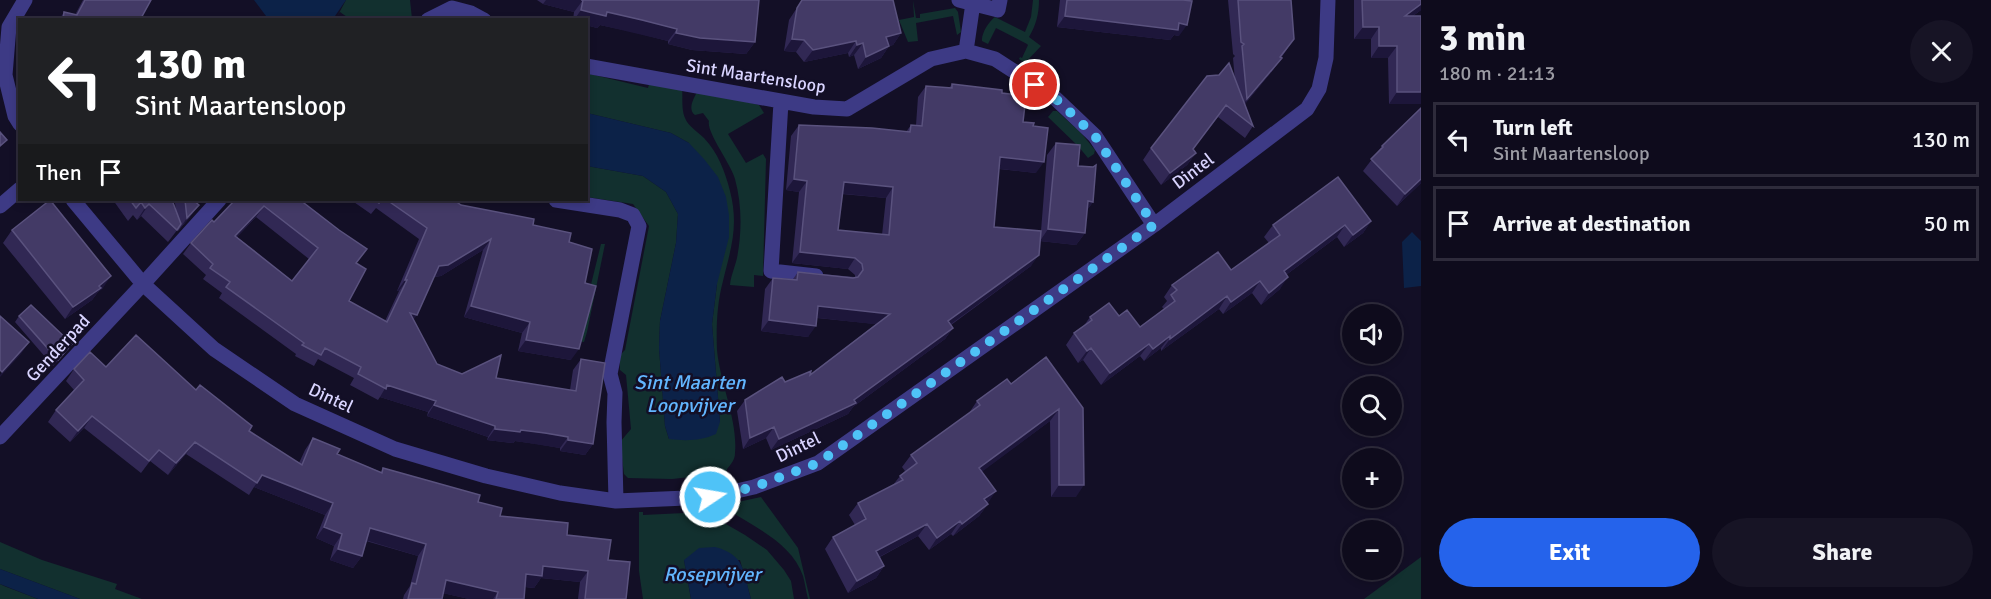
<!DOCTYPE html>
<meta charset="utf-8">
<style>
body{margin:0;font-family:Signika,sans-serif;background:#171425;color:#f1f3f6;height:100vh;display:flex;flex-direction:column;font-size:22px;white-space:nowrap}
*{box-sizing:border-box;margin:0}
p{font-size:20px;color:#9b9ba3}
.icon{flex:none;width:33px;height:33px;fill:none;stroke:currentColor;stroke-width:2;stroke-linecap:round;stroke-linejoin:round}
.map{position:relative;flex:1;overflow:hidden}
.drawer{display:flex;flex-direction:column;background:#0e0b1c;width:570px}
.drawer>*{flex:none}
.banner{position:absolute;left:18px;top:18px;width:570px;height:183px;border-radius:0px;box-shadow:0 3px 9px #0003,0 0 0 2px #2e2b3b;background:#202124;color:#fff;overflow:hidden}
.tools{position:absolute;left:1342px;top:304px;display:grid;gap:12px}
.tools a{display:grid;place-items:center;width:60px;height:60px;border-radius:50%;background:#0e0b1c;box-shadow:0 3px 9px #0003,0 0 0 2px #2e2b3b;font-size:30px}
.pin{position:absolute;display:grid;place-items:center;width:51px;height:51px;color:#fff;margin:-26px;border:3px solid #fff;border-radius:50%;box-shadow:0 2px 6px #0007}
.me{position:absolute;width:66px;margin:-33px;rotate:78deg;stroke-linejoin:round;filter:drop-shadow(0 0 4px #0008)}
.turn{display:flex;align-items:center;gap:21px;height:126px;padding:0 18px;font-size:27px}
.turn .icon{width:78px;height:78px;stroke-width:2.5}
.turn b{display:block;font-size:42px;line-height:51px}
.then{display:flex;align-items:center;height:57px;padding:0 18px;background:#0003;gap:12px;font-size:22px}
.round{display:grid;place-items:center;flex:none;width:63px;height:63px;border-radius:32px;background:#171425}
.summary{display:flex;align-items:center;justify-content:space-between;height:102px;padding:0 18px}
h1{font-size:36px;font-weight:700;line-height:45px}
.primary-button{display:flex;gap:12px;margin-top:auto;padding:12px 18px}
.primary-button a{flex:1;height:69px;border-radius:36px;background:#2563eb;color:#fff;font-size:24px;font-weight:700;line-height:69px;text-align:center}
.primary-button a+a{background:#171425;color:#f1f3f6}
ul{padding:0;list-style:none}
li{display:flex;align-items:center;gap:18px;height:75px;margin:0 12px 9px;padding:0 6px;border:3px solid #2e2b3b;border-radius:0px}
li div{flex:1}
li b{display:block;font-size:22px}
li em{font-style:normal}
main{display:flex;flex:1;min-height:0}
.map>svg:first-child{display:block}
</style>
<main>
<div class="map">
<svg width="1421" height="599" viewBox="0 0 1421 599">
<rect width="100%" height="100%" fill="#130f26"/>
<!-- green -->
<path fill="#12302f" d="M346 0H410L412 19H347V17L340 12 337 17Z
M913 0 916 18H920V14L955 8 958 12 961 32 957 35 953 16 916 23 918 41 908 42 899 20 914 17Z
M1033 0H1039C1039 14 1036 25 1029 37L1041 46 1025 63 1019 59 1020 57 1022 58 1028 45 1027 44 996 28 988 44 982 41C981 34 989 21 995 17L1025 32 1031 17Z
M586 73 648 88 649 84 682 86C683 96 681 109 685 118 688 126 698 132 704 138 718 153 725 171 730 191 739 226 731 248 723 281 717 303 716 327 717 350 720 383 738 421 735 453 735 460 731 464 727 469V473L672 479 628 478 624 474 620 442 631 429 626 375 620 370V355L625 350 649 226 633 204 587 197V166L643 176 666 192 678 214 676 243 660 321 659 348 665 426 669 439 720 422 712 324 717 284 689 143 671 133 587 113Z
M698 90 759 105 764 113 728 134 746 163 763 154 766 159 763 276 754 275V287L730 285C731 275 735 267 737 258 742 232 742 205 735 179 731 164 706 132 709 121L703 113 695 115C687 109 694 98 698 90Z
M1053 111H1057L1081 133 1095 150 1094 154 1088 158 1078 146 1048 117Z
M601 244H605L587 332 584 342 577 341Z
M761 497 798 548 810 599H808C806 591 805 583 803 576 791 541 751 526 724 507V505Z
M639 512H643V515L705 512 745 535 767 550 784 570 791 581 794 599H751L740 560H684L691 599H643L639 571Z
M0 542 42 560 117 584 115 589 142 599H80L0 569Z
M1421 557V599H1364Z
M0 584 4 586 38 599H0Z"/>
<!-- water -->
<path fill="#0c2248" d="M254 0H346L333 19 269 20Z
M587 113 671 133 689 143 704 159 718 177 726 197 729 215V237L717 284 712 324 720 422 716 434C700 441 686 441 669 439L665 426 659 348 660 321 676 243 678 214 666 192 643 176 587 166Z
M1412 232 1421 241V286L1404 288 1402 242Z
M715 547C746 555 743 572 751 599H691L684 560 699 548Z
M0 569 80 599H38L0 584Z"/>
<g fill="none" stroke-linecap="round" stroke-linejoin="round">
<!-- minor -->
<path stroke="#3d3a85" stroke-width="15" d="M959 0 998 10 1000 0
M428 20 452 8 471 13 484 20
M966 51 973 3
M586 66 814 107 847 109 931 59 966 51 995 59 1054 97 1095 136 1154 225
M781 102 771 271 816 276
M20 124 15 116 5 75 9 27 25 0
M73 200 143 284 214 349 295 404 395 449 486 476 560 493 616 501 710 497 754 487 818 463 1154 225 1307 109 1319 89 1326 58 1328 0
M556 200 620 210 633 215 639 226 610 374 615 393 614 422 616 501
M0 206 20 189
M0 437 143 284 219 200"/>
</g>
<!-- wall -->
<path fill="#312854" fill-rule="evenodd" d="M83 0H151L140 20H59L64 12 75 15Z
M537 0H759L755 42 746 54 692 50 668 44V41L633 32 600 25 597 28 586 25V20H573L574 12 543 4Z
M802 0 901 33 893 45 889 46 881 58 858 69 854 55 849 57 848 53 804 62 796 52 784 51 789 20Z
M1060 0H1183L1179 36 1174 35 1170 40 1057 27Z
M1228 0H1291L1294 39 1281 58 1273 70 1245 104 1253 126 1245 138 1218 117 1193 149 1196 153 1187 165 1161 185 1143 160 1151 148 1235 81 1233 58 1235 56 1233 54Z
M1354 0H1421V10L1413 16H1421V104H1389L1388 58H1371V39H1354Z
M952 84 1002 93 1023 122 1033 126 1036 173 999 169 994 227 1041 231 1047 155 1056 143 1078 166 1093 202 1087 210 1085 233 1076 245 1040 241 1031 266 951 325 953 328 945 339 853 407 848 414 771 450 766 438 743 449 737 411 745 400 785 382 810 375 876 324 817 318 808 337 761 331 765 289 773 278 793 279 798 272 855 277V275L848 269 792 263 799 192 786 190 791 136 799 125 906 132 911 125H916L918 97 926 86 949 88ZM842 194 886 198 882 235 838 230Z
M1382 146 1421 183 1397 206 1363 171Z
M113 200H172L176 211 175 203 178 200H193L190 217 178 231V229L168 242 141 216 137 220 133 215 128 221Z
M235 200H300L356 264 349 301 385 321 399 291H397L419 239 376 208 371 214 351 200H454L461 205 533 225 569 242 571 360 518 351 522 333 464 317 483 250 441 276 434 277 413 320 437 364 462 374 496 378 570 390 573 370 581 359 593 444 585 455 560 451V448L537 444 515 441 513 443 487 440 488 437 427 416 428 412 380 397 378 400 350 385 354 378 318 359 314 366 295 356 296 354 219 298 222 293 203 279 206 275 183 254 191 243 214 222ZM256 217 309 259 292 281 237 237Z
M1371 221 1363 233 1344 247 1337 237 1286 275 1280 289 1261 305 1252 293 1223 314 1219 309 1161 351V348L1144 361 1140 356 1101 385 1083 360 1078 363 1066 345 1074 333 1083 327 1090 317 1119 316 1140 327 1164 309 1162 307 1167 301 1164 297 1172 285 1231 270 1269 243 1264 237 1273 225Z
M12 230 103 288 98 292 92 300 65 319 3 243Z
M19 316 67 351 53 366 15 322Z
M106 367 196 390 249 431 299 463 305 450 313 438 337 454 381 472 383 468 478 502 500 516 567 535 608 560 626 599H578L580 582 541 578 534 588 525 587 524 599H469L443 593 442 599H403L404 595 410 586 418 556 366 541 362 556 353 568 330 560 334 546 316 538 325 515 254 487 249 495 186 454 168 475 150 461 141 473 84 428 70 442 48 422 56 410 74 390 66 381 74 369Z
M1011 384 1083 408 1076 497H1051L1050 421 982 471 988 504 979 516 953 536 951 534 929 550 918 536 880 557 884 566 876 578 848 593 825 549 833 537 855 525 849 515 858 503 893 485 900 476 905 471 902 467 911 455 969 413 977 401Z"/>
<!-- shaded-wall -->
<path fill="#1d163a" d="M546 0H583L574 12 543 4Z
M1421 4V10L1396 28 1405 16Z
M581 10 607 12 677 29 668 41 600 25 597 28 586 25V20H574Z
M1065 16 1179 23 1187 25 1179 36 1174 35 1170 40 1057 27Z
M1363 27H1379L1371 39H1354Z
M676 33 755 42 746 54 692 50 668 44Z
M901 33 893 45 878 49 886 37Z
M792 39 804 40 796 52 784 51Z
M856 41 848 53 804 62 813 50Z
M863 43 854 55 849 57 857 45Z
M889 46 881 58 858 69 866 57Z
M1379 46H1397L1388 58H1371Z
M1282 58 1273 70 1238 112 1247 99Z
M1397 92H1421V104H1389Z
M1196 153 1187 165 1161 185 1170 173Z
M1000 157 1044 162 1036 173 993 168Z
M794 179 807 181 799 192 786 190Z
M1421 179V183L1397 206 1405 194Z
M844 182 893 187 886 198 836 193Z
M1088 201 1093 202 1084 214Z
M149 204 141 216 137 220 145 208Z
M199 205 190 217 178 231 187 218Z
M264 206 256 217 227 247 235 236Z
M1371 221 1363 233 1344 247 1353 235Z
M1345 225 1337 237 1275 283 1284 271Z
M1048 229 1085 233 1076 245 1040 241Z
M491 239 483 250 441 276 431 277 439 266Z
M800 252 855 258 848 269 792 263Z
M1039 255 1031 266 940 332 948 321Z
M111 276 103 288 98 292 92 300 65 319 73 307Z
M1288 277 1280 289 1261 305 1269 293Z
M405 280H407L399 291H397Z
M1260 281 1252 293 1223 314 1231 302Z
M1227 296 1219 309 1161 351 1170 339Z
M471 306 530 322 522 333 464 317Z
M818 306 890 314 882 325 810 317Z
M410 313 417 315 409 326Z
M769 320 816 326 808 337 761 331Z
M953 328 945 339 853 407 848 414 771 450 779 439 854 400Z
M1170 336 1161 348 1144 361 1153 349Z
M526 340 579 349 571 360 518 351Z
M29 342 21 354 0 377V375L2 372Z
M72 344 67 351 53 366 58 360Z
M1149 344 1140 356 1101 385 1110 373Z
M1091 348 1083 360 1078 363 1087 351Z
M387 385 436 401 428 412 380 397Z
M434 405 495 426 488 437 427 416Z
M1059 409 1050 421 971 480 979 468Z
M92 416 84 428 70 442 78 431Z
M774 427 766 438 743 449 750 438Z
M495 429 521 430 568 437 560 448 515 441 513 443 487 440Z
M568 440 593 444 585 455 560 451Z
M195 442 186 454 168 475 176 463Z
M262 475 333 503 325 515 254 487Z
M1059 485H1084L1076 497H1051Z
M996 491 988 503 976 511 984 499Z
M988 504 979 516 953 536 962 524Z
M960 521 951 534 929 550 937 538Z
M927 524 918 536 868 563 876 551Z
M324 527 342 534 334 546 316 538Z
M370 528 426 544 418 556 362 539Z
M338 549 362 556 353 568 330 560Z
M543 566 588 571 580 582 541 578 534 588 518 586 526 574Z
M884 566 876 578 848 593 857 581Z
M446 580 498 592 493 599H469L438 592Z"/>
<!-- building -->
<path fill="#433a66" stroke="#5a527e" stroke-width="1.5" fill-rule="evenodd" d="M85 0H151L140 20H63L64 12 77 15Z
M581 0H759L755 42 700 38 676 33 677 29 642 20 607 12 606 16 593 13 581 10 583 0Z
M802 0H893L901 33 886 37 889 46 866 57 863 43 857 45 856 41 813 50 804 40 792 39 797 8Z
M1067 0H1183L1192 1 1187 25 1179 23 1178 30 1065 16Z
M1238 0H1291L1294 39 1280 57 1282 58 1247 99 1242 46 1244 44 1241 42Z
M1362 0H1421V4L1405 16H1421V92H1397V46H1379V27H1363Z
M1229 63 1253 126 1226 105 1193 149 1196 153 1170 173 1151 148 1207 76 1219 75Z
M952 84 1002 90V93L1026 96 1023 122 1034 123 1033 126 1048 128 1044 162 1000 157 994 227 1041 231 1039 255 948 321 953 328 854 400 856 403 779 439 774 427 750 438 745 400 782 377 785 382 811 371 810 375 890 314 818 306 816 326 769 320 773 278 797 280 798 272 853 278 858 277 863 270 862 264 855 258 800 252 807 181 794 179 799 125 872 128 910 132 911 125 922 126 926 86 952 88ZM844 182 893 187 889 235 838 230Z
M1421 108V179L1405 194 1371 159 1383 147 1382 146Z
M0 132 7 140 0 146Z
M1056 143 1080 145 1078 166 1093 167 1096 165 1093 202 1088 201 1085 233 1048 229Z
M1338 177 1371 221 1353 235 1345 225 1284 271 1288 277 1269 293 1260 281 1231 302 1227 296 1170 339V336L1153 349 1149 344 1110 373 1091 348 1087 351 1074 333 1092 320 1090 317 1109 303 1119 316 1127 310 1140 327 1175 301 1171 295 1177 290 1172 285 1218 252 1231 270 1280 235 1273 225Z
M50 200 111 276 99 286 101 288 73 307 12 230Z
M130 200H172L181 224 177 230 149 204 145 208 141 202 136 208Z
M185 200H193L199 205 187 218Z
M235 200H300L339 230 367 249 356 263 366 269 349 301 387 322 407 280H405L427 228 387 200H454L461 205 534 219 533 225 571 233 569 242 592 249 585 283 596 286 579 349 526 340 530 322 471 306 491 239 448 265 439 266 417 315 410 313 437 364 462 374 501 355 496 378 576 391 581 359 605 363 593 444 568 440V437L545 433 521 430 520 432 495 429V426L434 405 436 401 387 385 386 389 358 374 361 367 325 348 321 355 302 345 304 343 226 287 230 282 210 268 213 264 191 243 212 220 214 222ZM264 206 318 248 292 281 235 236Z
M374 200H382L379 203Z
M31 305 72 344 58 360 19 316Z
M0 316 29 342 2 372 0 370Z
M136 335 196 390 200 385 252 426 249 431 302 465 313 438 340 449 337 454 382 473 383 468 480 495 478 502 502 508 500 516 568 523 567 535 611 540 608 560 630 562 626 599H585L588 571 543 566 542 576 526 574 524 599H496L498 592 446 580 442 599H408L412 583 416 584 426 544 370 528 362 556 338 549 342 534 324 527 333 503 262 475 257 483 195 442 176 463 159 450 149 461 92 416 78 431 56 410 84 380 74 369 90 352 106 367Z
M1046 357 1083 408 1084 485H1059V409L979 468 996 491 984 499 988 504 962 524 960 521 937 538 927 524 876 551 884 566 857 581 833 537 866 519 858 503 903 480 900 476 917 463 911 455 980 405 977 401 1007 379 1011 384Z"/>
<g fill="none" stroke-linecap="round" stroke-linejoin="round">
<!-- route -->
<path stroke="#4fc3f7" stroke-width="10" stroke-dasharray="0 18" d="M710 497 754 487 818 463 1154 225 1095 136 1054 97 1035 85"/>
</g>
<g text-anchor="middle" stroke-width="5" stroke-linejoin="round" paint-order="stroke">
<!-- street labels -->
<g font-size="18" fill="#d9d4ff" stroke="#130f26">
<text transform="translate(756 76) rotate(9)" y="6">Sint Maartensloop</text>
<text transform="translate(1193 171) rotate(-37)" y="6">Dintel</text>
<text transform="translate(58 348) rotate(-47)" y="6">Genderpad</text>
<text transform="translate(331 398) rotate(25)" y="6">Dintel</text>
<text transform="translate(798 447) rotate(-26)" y="6">Dintel</text>
</g>
<!-- water labels -->
<g font-size="20" font-style="italic" fill="#62b6ff" stroke="#130f26">
<text x="690" y="389">Sint Maarten<tspan x="690" dy="23">Loopvijver</tspan></text>
<text x="712" y="581">Rosepvijver</text>
</g>
</g>
</svg>
<div class="tools">
<a><svg class="icon" aria-label="sound" viewBox="0 0 24 24"><path d="M4 9h4l5-4v14l-5-4H4zM17 9q2 3 0 6"/></svg></a>
<a><svg class="icon" aria-label="search" viewBox="0 0 24 24"><circle cx="10" cy="10" r="6"/><path d="M15 15l6 6"/></svg></a>
<a>+</a>
<a>−</a>
</div>
<div class="pin" style="left:1035px;top:85px;background:#d93025"><svg class="icon" aria-label="arrive" viewBox="0 0 24 24"><path d="M6 21V4h12l-3 4 3 4H6"/></svg></div>
<svg class="me" style="left:710px;top:497px" viewBox="-20 -20 40 40"><circle r="17" fill="#4fc3f7" stroke="#fff" stroke-width="3"/><path d="M0-11L8 9 0 5-8 9z" fill="#fff"/></svg>
<div class="banner">
<div class="turn"><svg class="icon" aria-label="left" viewBox="0 0 24 24"><path d="M17 20v-9H6M10 6l-5 5 5 5"/></svg><div><b>130 m</b>Sint Maartensloop</div></div>
<div class="then">Then<svg class="icon" aria-label="arrive" viewBox="0 0 24 24"><path d="M6 21V4h12l-3 4 3 4H6"/></svg></div>
</div>
</div>
<section class="drawer">
<div class="summary"><div><h1>3 min</h1><p>180 m · 21:13</p></div><a class="round"><svg class="icon" aria-label="close" viewBox="0 0 24 24"><path d="M6 6l12 12M18 6L6 18"/></svg></a></div>
<ul>
<li><svg class="icon" aria-label="left" viewBox="0 0 24 24"><path d="M17 20v-9H6M10 6l-5 5 5 5"/></svg><div><b>Turn left</b><p>Sint Maartensloop</p></div><em>130 m</em></li>
<li><svg class="icon" aria-label="arrive" viewBox="0 0 24 24"><path d="M6 21V4h12l-3 4 3 4H6"/></svg><div><b>Arrive at destination</b></div><em>50 m</em></li>
</ul>
<div class="primary-button"><a>Exit</a><a>Share</a></div>
</section>
</main>
